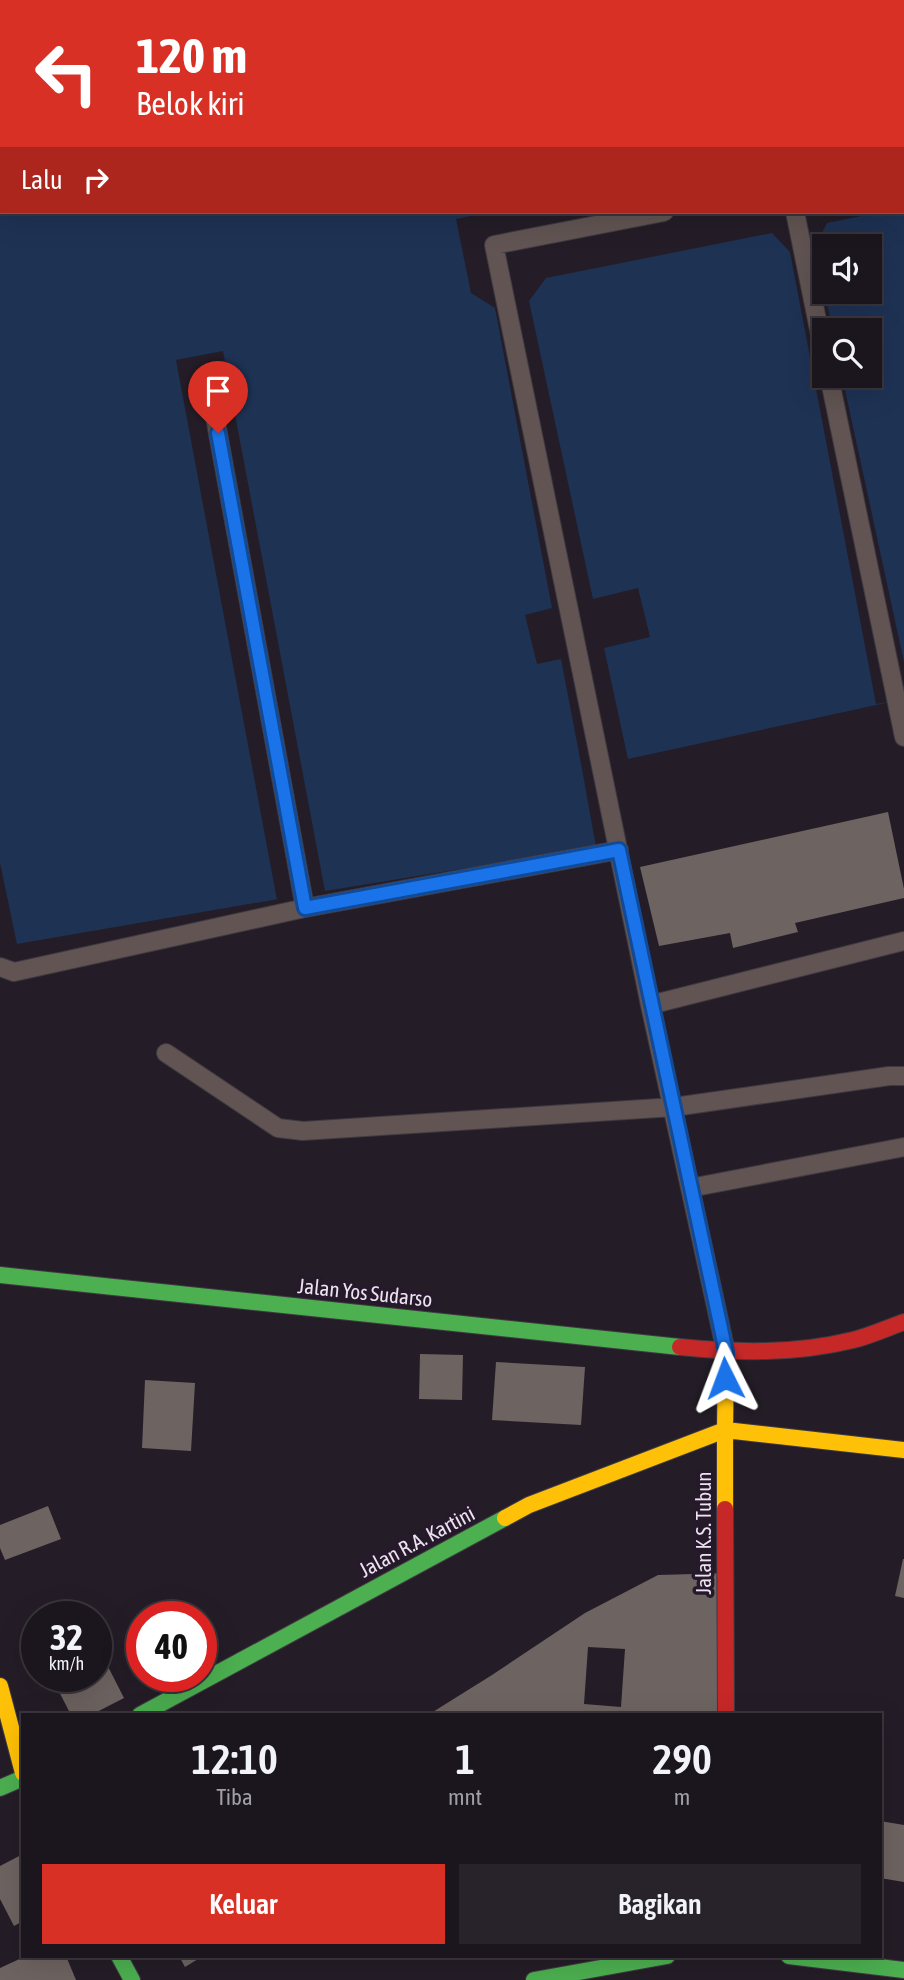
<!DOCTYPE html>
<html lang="id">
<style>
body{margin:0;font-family:"Asap Condensed",sans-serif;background:#28232a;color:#f1f3f6;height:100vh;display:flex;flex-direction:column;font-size:26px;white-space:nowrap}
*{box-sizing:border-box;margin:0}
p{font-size:23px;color:#a09fa4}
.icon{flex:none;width:38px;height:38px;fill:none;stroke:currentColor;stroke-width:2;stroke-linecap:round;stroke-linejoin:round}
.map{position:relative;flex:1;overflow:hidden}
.side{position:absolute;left:21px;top:1713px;width:861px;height:245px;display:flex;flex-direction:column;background:#1b161d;border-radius:0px;box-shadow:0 7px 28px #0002,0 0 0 2px #39353b}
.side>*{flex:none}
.top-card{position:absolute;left:0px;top:0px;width:905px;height:214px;box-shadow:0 7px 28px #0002,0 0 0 2px #39353b;background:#d93025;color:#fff;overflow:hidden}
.controls{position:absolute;left:812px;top:234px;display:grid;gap:14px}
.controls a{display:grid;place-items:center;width:70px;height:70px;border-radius:0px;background:#1b161d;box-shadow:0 7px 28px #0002,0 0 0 2px #39353b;font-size:35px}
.speed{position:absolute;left:21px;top:1601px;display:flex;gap:14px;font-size:35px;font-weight:700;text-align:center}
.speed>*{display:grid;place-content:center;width:91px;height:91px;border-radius:50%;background:#1b161d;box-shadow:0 7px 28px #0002,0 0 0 2px #39353b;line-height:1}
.speed small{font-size:18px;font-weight:400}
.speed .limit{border:10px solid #d22;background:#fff;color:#111}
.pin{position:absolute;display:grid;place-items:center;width:60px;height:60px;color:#fff;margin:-72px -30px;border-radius:50% 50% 50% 0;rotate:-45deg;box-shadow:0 0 7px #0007}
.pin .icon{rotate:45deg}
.me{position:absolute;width:77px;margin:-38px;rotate:357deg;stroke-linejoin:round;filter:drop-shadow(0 0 5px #0008)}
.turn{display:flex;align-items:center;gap:24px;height:147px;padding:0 21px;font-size:32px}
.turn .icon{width:91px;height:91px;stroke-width:2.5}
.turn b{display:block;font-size:49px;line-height:60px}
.then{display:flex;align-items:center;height:66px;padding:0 21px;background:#0003;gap:14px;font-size:26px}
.eta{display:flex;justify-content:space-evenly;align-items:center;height:119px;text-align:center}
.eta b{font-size:42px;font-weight:600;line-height:49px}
.button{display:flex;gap:14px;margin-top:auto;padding:14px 21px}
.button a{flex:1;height:80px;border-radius:0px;background:#d93025;color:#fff;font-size:28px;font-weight:600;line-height:80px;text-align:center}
.button a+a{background:#28232a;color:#f1f3f6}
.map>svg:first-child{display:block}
</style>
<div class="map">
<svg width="904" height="1980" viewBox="0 0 904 1980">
<rect width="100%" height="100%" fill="#241d27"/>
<!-- water -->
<path fill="#1e3254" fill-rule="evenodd" d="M0 0H904V699L582 769 596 847 325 891 17 944 0 950ZM2 2H903V212H2ZM824 247H870V292H824ZM824 331H870V376H824Z"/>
<!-- pier -->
<path fill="#241d27" d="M490 212H881L827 223 815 247 833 331H824V376H842L904 662V699L876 704 790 252 772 233 546 278 529 301 593 599 638 588 650 637 604 648 628 759 582 769 561 659 537 664 525 615 552 608 495 308 471 293 456 219Z
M223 351 325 891 277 900 176 360Z
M0 863 17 944 0 950Z"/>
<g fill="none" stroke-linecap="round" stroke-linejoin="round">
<!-- ferry -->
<path stroke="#c9d9f4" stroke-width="2" stroke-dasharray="9 7" stroke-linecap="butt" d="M39 0 45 2
M551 0V2
M0 1 2 2
M0 15H2
M0 28 2 29
M0 41 2 42
M0 54H2
M0 67H2
M0 79H2
M0 91H2
M0 118H2"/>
</g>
<!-- building -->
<path fill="#6d6360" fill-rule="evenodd" d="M888 812 904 889V898L795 923 798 932 733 948 730 933 659 946 640 867Z
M420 1354 463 1355 462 1400 419 1399Z
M496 1362 585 1367 581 1425 492 1420Z
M145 1380 195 1383 191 1451 142 1448Z
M48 1506 61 1539 5 1560 0 1548V1525Z
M903 1559H904V1598L895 1596Z
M729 1573 721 1715H428L492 1675 585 1613 658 1575ZM588 1647 625 1649 621 1707 584 1704Z
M96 1643 124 1698 91 1715H71L51 1676H96Z
M880 1821 904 1825V1882L880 1878Z
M23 1854V1921L14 1926 0 1899V1866Z
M26 1956H66L76 1980H0V1968Z
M179 1956H203L185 1967Z"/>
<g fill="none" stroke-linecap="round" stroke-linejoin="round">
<!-- lane casing -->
<g stroke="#3f3a42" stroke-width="20">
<path id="lane" d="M664 212 494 245 650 1005 726 1352
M795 212 824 354
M829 376 904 737
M208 379 305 908
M0 967 14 972 305 908 619 850
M650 1005 904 941
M166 1053 278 1128 303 1131 674 1107 889 1076H904
M690 1188 904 1147"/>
</g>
<!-- fast casing -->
<g stroke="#3f3a42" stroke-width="18">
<path id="fast" d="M0 1275 680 1347
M140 1715 505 1518
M0 1788 23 1778
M119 1956 132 1980
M789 1956 904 1970
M534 1980 667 1956"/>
</g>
<!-- slow casing -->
<g stroke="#3f3a42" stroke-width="18">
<path id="slow" d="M726 1352 725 1430 904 1450
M505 1518 529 1505 725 1430V1509
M0 1686 23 1773"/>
</g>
<!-- jam casing -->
<g stroke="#3f3a42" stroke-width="18">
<path id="jam" d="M680 1347C738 1353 796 1354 853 1340 870 1336 887 1328 904 1322
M725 1509 726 1715"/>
</g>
<!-- lane -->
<use href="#lane" stroke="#615452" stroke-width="18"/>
<!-- fast -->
<use href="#fast" stroke="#4caf50" stroke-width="16"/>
<!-- slow -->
<use href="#slow" stroke="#ffc107" stroke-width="16"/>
<!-- jam -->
<use href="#jam" stroke="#c62828" stroke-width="16"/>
</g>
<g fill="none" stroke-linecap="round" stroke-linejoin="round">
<!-- route casing -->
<g stroke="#114b97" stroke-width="18">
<path id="route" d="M218 433 305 908 619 850 726 1352 725 1378"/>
</g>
<!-- route -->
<use href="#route" stroke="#1a73e8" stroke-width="12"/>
</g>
<g text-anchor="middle" stroke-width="7" stroke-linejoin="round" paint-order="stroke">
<!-- street labels -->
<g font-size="21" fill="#ece3ef" stroke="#26192b">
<text transform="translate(365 1293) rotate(6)" y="7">Jalan Yos Sudarso</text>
<text transform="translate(704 1533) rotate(-90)" y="7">Jalan K.S. Tubun</text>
<text transform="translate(417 1542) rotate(-28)" y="7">Jalan R.A. Kartini</text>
</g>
</g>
</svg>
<div class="controls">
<a><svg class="icon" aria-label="sound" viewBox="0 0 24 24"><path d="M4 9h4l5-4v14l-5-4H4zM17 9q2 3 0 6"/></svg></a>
<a><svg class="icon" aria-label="search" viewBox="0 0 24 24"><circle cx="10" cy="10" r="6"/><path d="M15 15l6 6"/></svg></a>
</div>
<div class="speed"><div>32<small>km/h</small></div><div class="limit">40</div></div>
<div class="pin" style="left:218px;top:433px;background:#d93025"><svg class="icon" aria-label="arrive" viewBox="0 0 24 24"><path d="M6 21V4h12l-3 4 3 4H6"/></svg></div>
<svg class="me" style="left:725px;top:1378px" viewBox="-20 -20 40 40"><path d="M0-17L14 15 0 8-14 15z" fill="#1a73e8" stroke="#fff" stroke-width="4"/></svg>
<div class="top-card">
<div class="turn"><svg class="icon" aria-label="left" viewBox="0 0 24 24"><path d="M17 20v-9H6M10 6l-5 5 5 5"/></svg><div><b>120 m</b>Belok kiri</div></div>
<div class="then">Lalu<svg class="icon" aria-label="right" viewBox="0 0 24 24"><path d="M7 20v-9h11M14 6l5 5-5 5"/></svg></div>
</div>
<section class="side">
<div class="eta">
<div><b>12:10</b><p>Tiba</p></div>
<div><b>1</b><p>mnt</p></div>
<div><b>290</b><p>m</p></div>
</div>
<div class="button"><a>Keluar</a><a>Bagikan</a></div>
</section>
</div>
